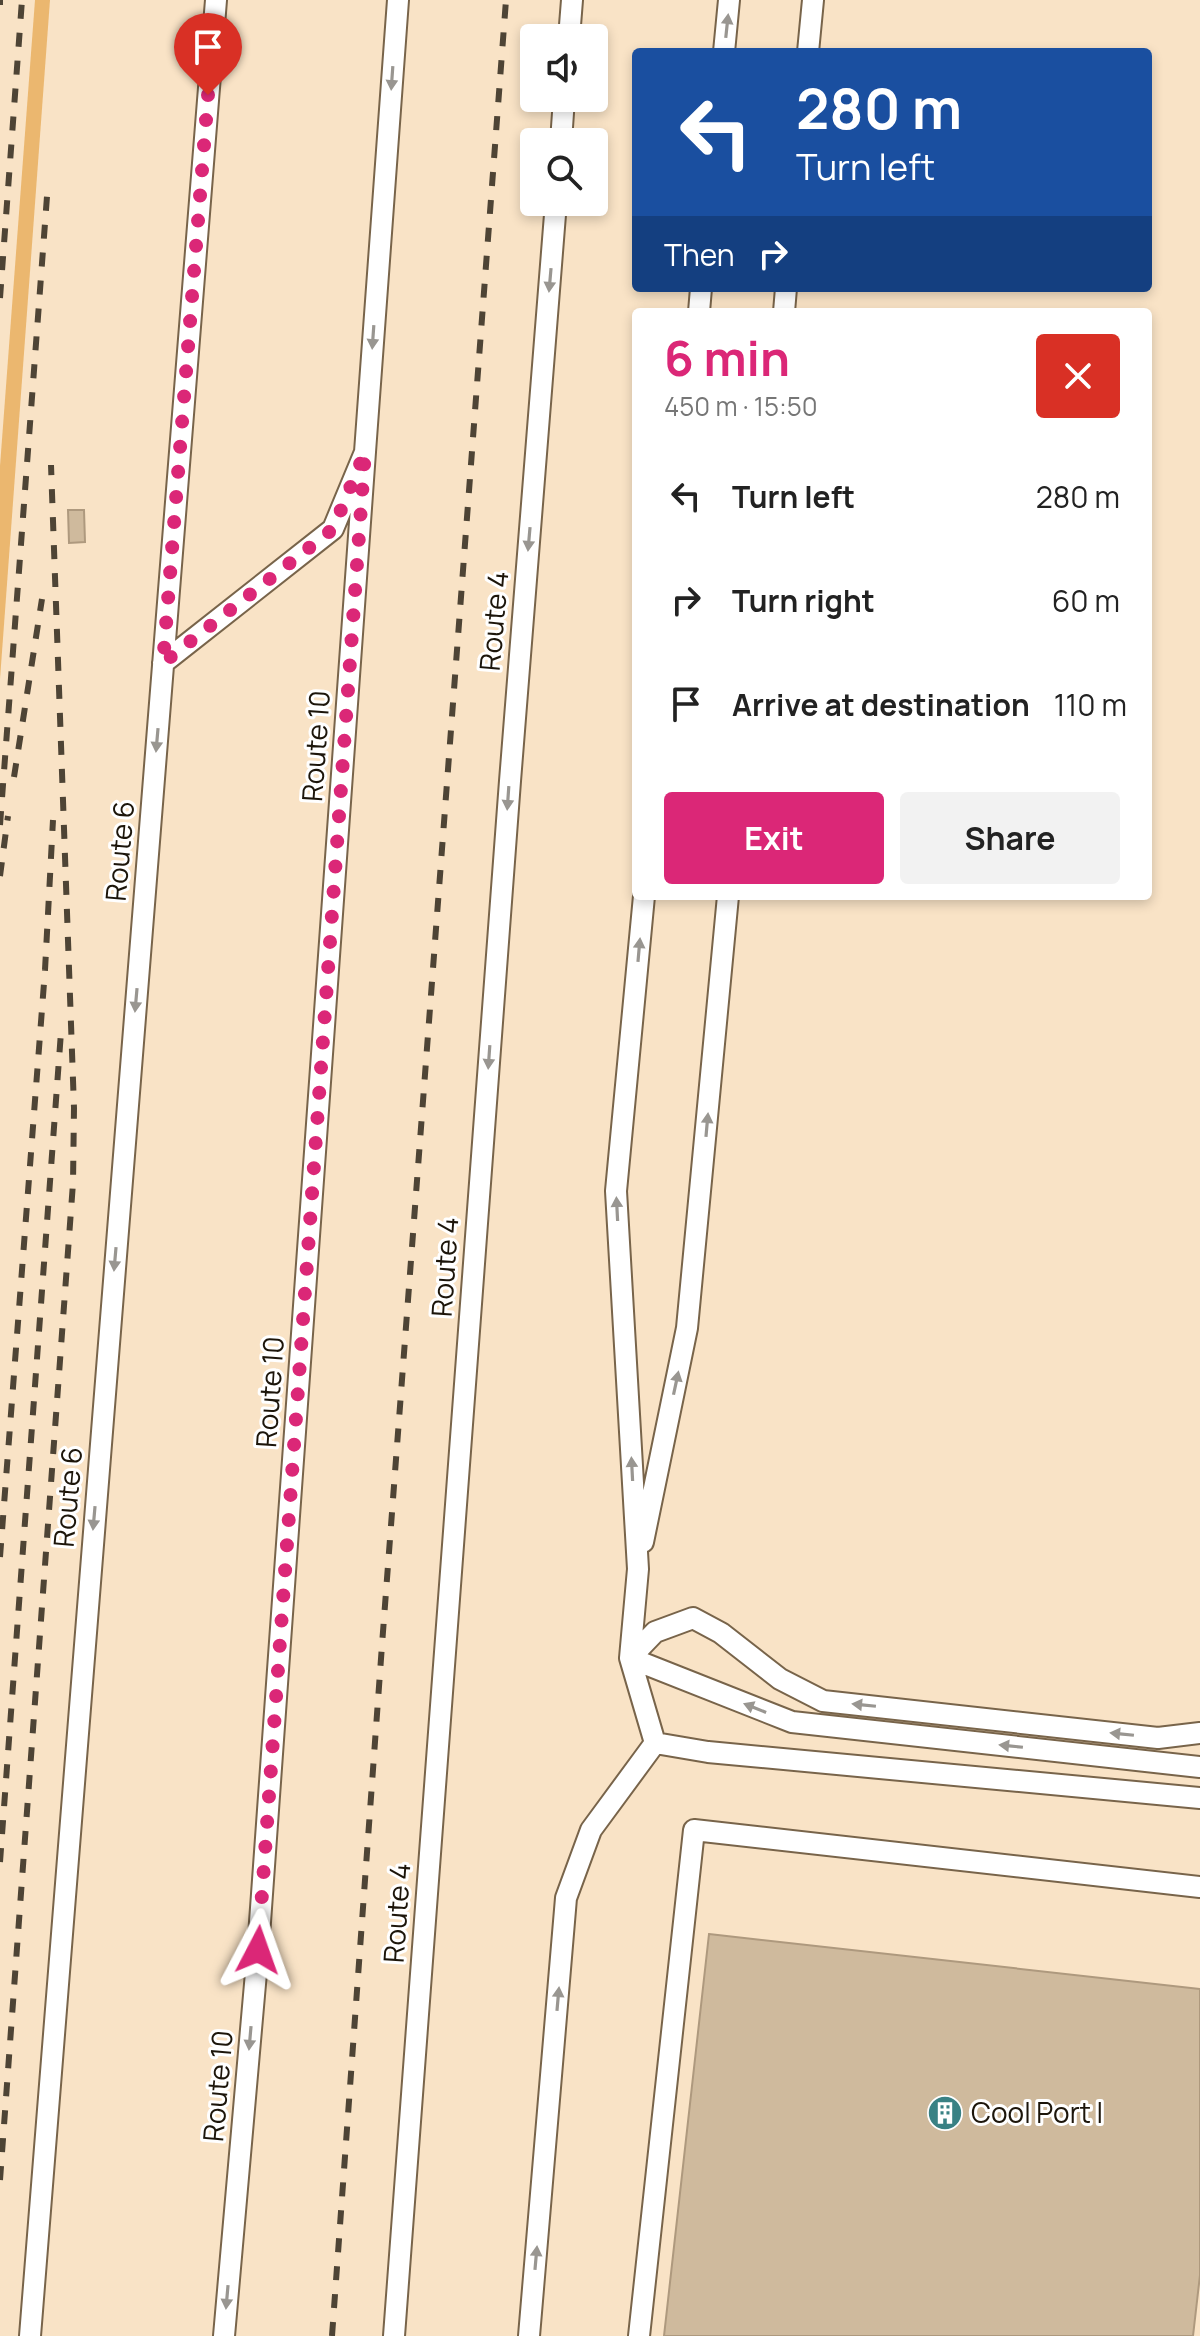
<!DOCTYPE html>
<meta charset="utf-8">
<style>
body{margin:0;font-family:Manrope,sans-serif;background:#f2f2f2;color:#222;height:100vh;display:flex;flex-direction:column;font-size:30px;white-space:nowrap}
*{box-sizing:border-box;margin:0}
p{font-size:26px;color:#767676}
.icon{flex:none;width:44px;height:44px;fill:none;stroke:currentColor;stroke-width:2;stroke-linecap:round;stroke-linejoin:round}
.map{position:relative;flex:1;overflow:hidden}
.sheet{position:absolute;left:632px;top:308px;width:520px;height:592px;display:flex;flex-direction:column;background:#fff;border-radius:8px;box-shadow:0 4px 12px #0003}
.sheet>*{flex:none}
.banner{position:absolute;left:632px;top:48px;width:520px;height:244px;border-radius:8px;box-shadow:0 4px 12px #0003;background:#1a4fa0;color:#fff;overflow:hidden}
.controls{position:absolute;left:520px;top:24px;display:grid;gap:16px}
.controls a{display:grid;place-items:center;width:88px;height:88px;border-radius:8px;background:#fff;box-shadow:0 4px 12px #0003;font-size:40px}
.pin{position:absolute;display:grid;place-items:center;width:68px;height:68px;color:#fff;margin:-82px -34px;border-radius:50% 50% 50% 0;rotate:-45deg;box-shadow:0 0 8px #0007}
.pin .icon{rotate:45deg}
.me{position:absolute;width:88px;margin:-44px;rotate:4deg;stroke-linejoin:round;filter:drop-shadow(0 0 6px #0008)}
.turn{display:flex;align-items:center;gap:28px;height:168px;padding:0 32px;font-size:36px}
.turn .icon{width:104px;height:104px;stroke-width:2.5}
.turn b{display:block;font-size:56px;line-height:68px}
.then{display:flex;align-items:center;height:76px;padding:0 32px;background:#0003;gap:16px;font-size:30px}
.round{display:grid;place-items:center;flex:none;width:84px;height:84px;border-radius:8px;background:#f2f2f2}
.summary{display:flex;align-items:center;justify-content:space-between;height:136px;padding:0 32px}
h1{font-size:48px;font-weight:700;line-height:60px;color:#db2777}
.button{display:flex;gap:16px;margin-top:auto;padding:16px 32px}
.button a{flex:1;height:92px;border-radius:8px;background:#db2777;color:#fff;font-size:32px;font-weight:700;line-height:92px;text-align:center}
.button a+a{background:#f2f2f2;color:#222}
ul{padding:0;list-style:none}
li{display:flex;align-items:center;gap:24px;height:104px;padding:0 32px}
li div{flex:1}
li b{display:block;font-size:30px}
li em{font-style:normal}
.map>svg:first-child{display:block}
</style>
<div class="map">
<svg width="1200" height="2336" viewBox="0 0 1200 2336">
<rect width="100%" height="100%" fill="#f9e3c6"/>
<!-- green -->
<path fill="#ebb76f" d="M35 0H50L0 679V466Z"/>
<!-- building -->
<path fill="#cfba9d" stroke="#ae997e" stroke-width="2" d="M68 510H84L85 542 69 543Z
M709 1934 1200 1989V2275L1193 2336H664Z"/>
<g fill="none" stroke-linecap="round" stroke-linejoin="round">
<!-- lane casing -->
<g stroke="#78644a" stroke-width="24">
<path id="lane" d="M569 38 572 0
M724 52 729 0
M808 52 813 0
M561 142 564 98
M699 312 701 288
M784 312 786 288
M163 663 333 529 365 452 398 0
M644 896 616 1191 638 1569 630 1658 655 1743
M643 1542 687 1328 728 896
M630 1658 655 1632 693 1618 721 1633 780 1679 823 1701 1158 1738 1200 1733
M630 1658 792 1722 1200 1767
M655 1743 708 1752 1200 1798
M30 2336 216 0
M224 2336 258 1950 365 452
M394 2336 510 781 556 202
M529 2336 566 1898 591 1830 655 1743
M639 2336 694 1830 1200 1887"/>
</g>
<!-- lane -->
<use href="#lane" stroke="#fff" stroke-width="20"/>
<!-- rail -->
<path stroke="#4e4435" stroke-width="6" stroke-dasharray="14 14" stroke-linecap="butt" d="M0 5V0
M0 298 22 0
M14 777 42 599
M0 825 48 183
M0 876 8 816
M0 1557 45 970 53 820
M0 1862 61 1032
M0 2180 73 1183 74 1108 51 465
M332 2336 382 1645 506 0"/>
</g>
<!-- one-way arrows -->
<defs><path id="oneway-solid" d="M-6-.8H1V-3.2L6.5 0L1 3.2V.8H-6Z" transform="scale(2)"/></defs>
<g fill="#999691">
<use href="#oneway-solid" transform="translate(727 26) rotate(-84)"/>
<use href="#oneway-solid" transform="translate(392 78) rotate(94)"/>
<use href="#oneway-solid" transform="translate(550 280) rotate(95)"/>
<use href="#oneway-solid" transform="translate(373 337) rotate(94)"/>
<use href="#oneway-solid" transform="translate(529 539) rotate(95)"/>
<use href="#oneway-solid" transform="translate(157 740) rotate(95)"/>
<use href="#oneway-solid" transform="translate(508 798) rotate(94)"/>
<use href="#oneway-solid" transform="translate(639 950) rotate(-85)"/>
<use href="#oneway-solid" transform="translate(136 1000) rotate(95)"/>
<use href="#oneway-solid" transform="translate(489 1057) rotate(94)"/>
<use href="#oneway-solid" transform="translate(707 1125) rotate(-85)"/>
<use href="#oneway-solid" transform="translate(617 1209) rotate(-93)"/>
<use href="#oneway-solid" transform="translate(115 1259) rotate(95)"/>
<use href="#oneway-solid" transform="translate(676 1383) rotate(-78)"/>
<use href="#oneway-solid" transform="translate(632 1469) rotate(-93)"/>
<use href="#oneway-solid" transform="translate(94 1518) rotate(95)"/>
<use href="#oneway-solid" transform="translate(864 1705) rotate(-174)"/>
<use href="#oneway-solid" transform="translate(755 1708) rotate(-158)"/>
<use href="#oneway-solid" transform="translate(1122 1734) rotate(-174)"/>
<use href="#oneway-solid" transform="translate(1011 1746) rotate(-174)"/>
<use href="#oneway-solid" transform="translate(558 1999) rotate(-85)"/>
<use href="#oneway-solid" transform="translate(250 2038) rotate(95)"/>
<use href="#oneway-solid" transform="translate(536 2258) rotate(-85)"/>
<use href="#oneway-solid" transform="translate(227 2297) rotate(95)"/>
</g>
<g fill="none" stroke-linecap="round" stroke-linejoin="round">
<!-- route -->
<path stroke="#db2777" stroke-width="14" stroke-dasharray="0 25.2" d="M208 95 163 663 333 529 365 452 258 1950"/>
</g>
<!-- icons -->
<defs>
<g id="building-disc" transform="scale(1.8)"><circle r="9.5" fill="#398184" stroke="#fff"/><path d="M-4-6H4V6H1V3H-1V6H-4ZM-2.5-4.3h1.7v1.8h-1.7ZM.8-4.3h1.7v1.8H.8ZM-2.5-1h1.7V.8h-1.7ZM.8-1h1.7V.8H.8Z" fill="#fff"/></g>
</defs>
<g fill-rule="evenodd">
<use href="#building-disc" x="945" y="2113"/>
</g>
<g text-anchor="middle" stroke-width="6" stroke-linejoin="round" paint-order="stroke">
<!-- street labels -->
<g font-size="28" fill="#1c150a" stroke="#fff">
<text transform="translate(494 621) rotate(-85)" y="10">Route 4</text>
<text transform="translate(316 746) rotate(-86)" y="10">Route 10</text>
<text transform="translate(120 851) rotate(-85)" y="10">Route 6</text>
<text transform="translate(445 1267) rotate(-86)" y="10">Route 4</text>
<text transform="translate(270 1392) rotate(-86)" y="10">Route 10</text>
<text transform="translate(68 1497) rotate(-85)" y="10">Route 6</text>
<text transform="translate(397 1913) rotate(-86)" y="10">Route 4</text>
<text transform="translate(218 2086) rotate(-85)" y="10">Route 10</text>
</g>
<!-- poi labels -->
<g font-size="28" fill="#1c150a" stroke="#fff" text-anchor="start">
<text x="971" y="2123">Cool Port I</text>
</g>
</g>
</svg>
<div class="controls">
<a><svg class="icon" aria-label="sound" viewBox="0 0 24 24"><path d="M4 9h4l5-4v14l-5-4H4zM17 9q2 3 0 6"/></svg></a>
<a><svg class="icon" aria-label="search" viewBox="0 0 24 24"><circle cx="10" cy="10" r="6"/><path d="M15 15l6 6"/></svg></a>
</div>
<div class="pin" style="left:208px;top:95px;background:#d93025"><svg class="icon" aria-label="arrive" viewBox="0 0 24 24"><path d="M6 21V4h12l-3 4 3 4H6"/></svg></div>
<svg class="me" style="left:258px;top:1950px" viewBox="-20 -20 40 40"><path d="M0-17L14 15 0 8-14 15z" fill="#db2777" stroke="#fff" stroke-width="4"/></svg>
<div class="banner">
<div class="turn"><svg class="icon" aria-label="left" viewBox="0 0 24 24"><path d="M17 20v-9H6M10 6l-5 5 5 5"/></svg><div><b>280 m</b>Turn left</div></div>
<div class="then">Then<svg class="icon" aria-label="right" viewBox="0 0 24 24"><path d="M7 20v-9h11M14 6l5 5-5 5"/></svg></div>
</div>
<section class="sheet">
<div class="summary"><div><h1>6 min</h1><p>450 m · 15:50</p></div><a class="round" style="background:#d93025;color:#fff"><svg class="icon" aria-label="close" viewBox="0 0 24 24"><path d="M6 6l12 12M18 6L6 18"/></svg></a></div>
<ul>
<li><svg class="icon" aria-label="left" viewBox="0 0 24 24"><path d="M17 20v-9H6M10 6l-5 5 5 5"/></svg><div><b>Turn left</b></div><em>280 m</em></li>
<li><svg class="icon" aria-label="right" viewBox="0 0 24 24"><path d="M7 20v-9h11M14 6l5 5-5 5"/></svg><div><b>Turn right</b></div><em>60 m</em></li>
<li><svg class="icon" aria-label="arrive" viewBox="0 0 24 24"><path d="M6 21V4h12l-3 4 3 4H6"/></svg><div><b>Arrive at destination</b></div><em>110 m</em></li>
</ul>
<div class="button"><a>Exit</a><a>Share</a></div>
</section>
</div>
